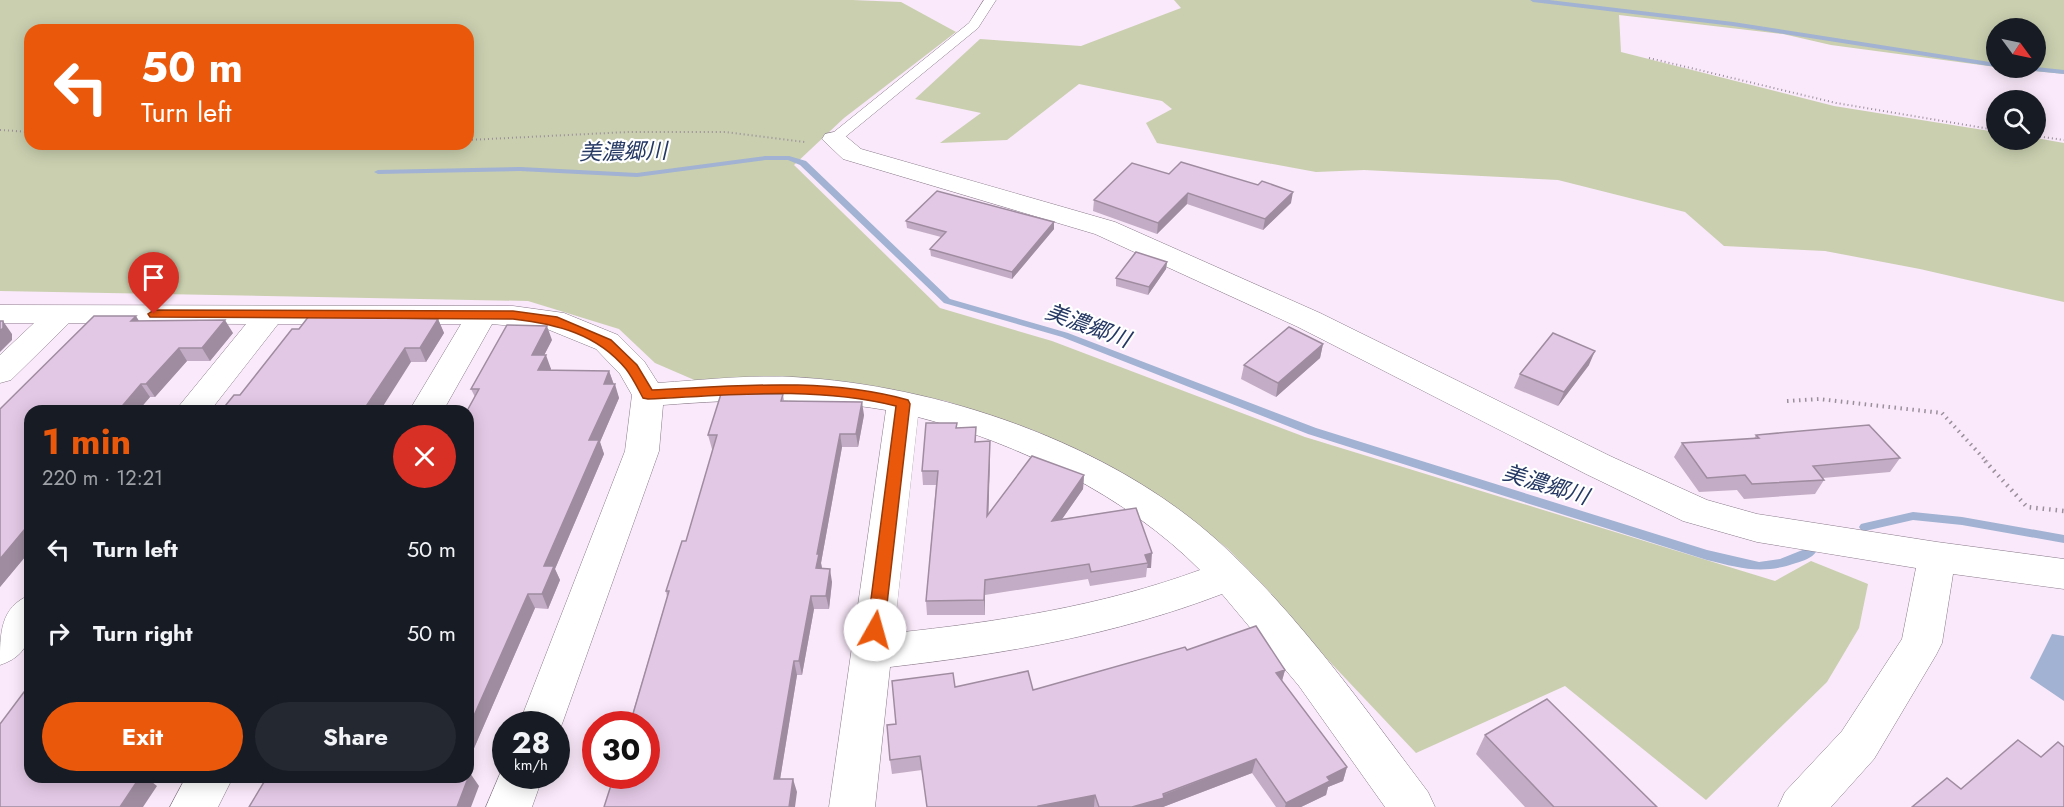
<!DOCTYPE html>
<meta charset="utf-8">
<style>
body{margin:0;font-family:Jost,"Noto Sans JP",sans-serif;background:#242831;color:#f1f3f6;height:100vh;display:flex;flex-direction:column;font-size:22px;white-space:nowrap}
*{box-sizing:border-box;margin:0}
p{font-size:20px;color:#9ea1a6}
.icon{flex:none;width:33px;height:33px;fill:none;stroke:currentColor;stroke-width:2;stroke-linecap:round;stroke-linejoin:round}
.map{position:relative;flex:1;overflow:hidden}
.panel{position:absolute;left:24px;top:405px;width:450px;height:378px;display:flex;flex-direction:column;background:#171b24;border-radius:18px;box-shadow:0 3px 15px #0003}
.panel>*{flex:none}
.guide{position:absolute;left:24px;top:24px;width:450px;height:126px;border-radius:18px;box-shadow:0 3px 15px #0003;background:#ea580c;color:#fff;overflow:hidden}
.needle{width:39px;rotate:123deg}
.buttons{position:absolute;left:1986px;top:18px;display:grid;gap:12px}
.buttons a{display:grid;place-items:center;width:60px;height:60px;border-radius:50%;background:#171b24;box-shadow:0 3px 15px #0003;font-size:30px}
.speed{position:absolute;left:492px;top:711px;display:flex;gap:12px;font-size:30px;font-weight:700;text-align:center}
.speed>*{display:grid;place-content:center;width:78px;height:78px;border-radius:50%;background:#171b24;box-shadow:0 3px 15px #0003;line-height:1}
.speed small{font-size:15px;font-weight:400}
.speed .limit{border:9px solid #d22;background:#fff;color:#111}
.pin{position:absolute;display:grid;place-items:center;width:51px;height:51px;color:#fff;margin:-62px -26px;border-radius:50% 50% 50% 0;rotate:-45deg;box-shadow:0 0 6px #0007}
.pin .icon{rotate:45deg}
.me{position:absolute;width:66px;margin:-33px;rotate:7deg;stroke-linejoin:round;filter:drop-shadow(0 0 4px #0008)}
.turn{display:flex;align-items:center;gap:21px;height:126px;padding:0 18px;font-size:27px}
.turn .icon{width:78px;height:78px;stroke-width:2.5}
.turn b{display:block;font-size:42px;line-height:51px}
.round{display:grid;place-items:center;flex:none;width:63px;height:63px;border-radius:32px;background:#242831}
.summary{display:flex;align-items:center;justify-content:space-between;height:102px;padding:0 18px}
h1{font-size:36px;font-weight:700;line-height:45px;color:#ea580c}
.cta{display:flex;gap:12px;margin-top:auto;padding:12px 18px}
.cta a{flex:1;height:69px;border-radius:36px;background:#ea580c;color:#fff;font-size:24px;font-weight:700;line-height:69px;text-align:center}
.cta a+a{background:#242831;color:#f1f3f6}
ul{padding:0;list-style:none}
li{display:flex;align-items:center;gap:18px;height:84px;padding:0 18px}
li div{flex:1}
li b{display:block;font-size:22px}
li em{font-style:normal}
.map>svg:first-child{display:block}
</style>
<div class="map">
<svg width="2064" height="807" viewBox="0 0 2064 807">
<rect width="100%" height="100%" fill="#fae9fa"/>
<!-- green -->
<path fill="#c9cfaf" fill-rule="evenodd" d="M0 0H852L901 2 956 32 844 118 794 165 940 308 1052 341 1305 437 1775 581 1811 561 1868 584 1859 628 1827 682 1706 800 1565 686 1416 753 1312 643 1267 589 1228 549 1188 517 1134 480 1093 457 1033 430 946 401 883 389 699 382 655 363 619 329 528 301 0 291ZM30 30H468V144H30Z
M1174 0H2064V74L2004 68H2036V28H1996V67L1831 45 1783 34 1619 15 1621 52 1834 106 1996 132V140L2036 138 2064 143V302L1920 269 1825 251 1724 246 1685 212 1558 180 1364 170 1316 172 1157 143 1146 123 1172 109 1162 101 1079 84 1007 140 940 143 981 113 915 99 980 39 1081 46 1181 8Z"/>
<!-- water -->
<path fill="#a1b2d2" d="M2052 634 2064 636V701L2030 678Z"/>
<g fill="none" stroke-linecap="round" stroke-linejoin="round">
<!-- stream -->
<path fill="#a1b2d2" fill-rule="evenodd" d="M1530 0H1549L1733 22 1996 63V67L1733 26 1533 2Z
M2036 67 2064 70V74L2024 70 2020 68Z
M765 156H789L806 161 950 299 1068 333 1316 428 1707 550 1759 562 1780 559 1810 547 1814 549 1816 552C1812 558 1803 561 1796 563 1762 575 1740 568 1707 560L1308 434 1062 337 944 303 800 165 788 160H765L637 177 520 171 378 174 374 172 378 170 520 167 637 173Z
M1913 512 1962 517 2064 535V543L1962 525 1913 520 1865 531 1861 530 1859 527 1861 524 1865 523Z"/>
<!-- lane casing -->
<g stroke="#887a89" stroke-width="1">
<path id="lane" d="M984 0H996L978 28 839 142H829L827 139 829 136 969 23Z"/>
</g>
<!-- street casing -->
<g stroke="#887a89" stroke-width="1">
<path id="street" d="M834 132 843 134 861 149 1115 222 1320 313 1610 456 1707 500 1757 514 1937 542 2064 559V589L1953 574 1942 643 1936 655 1874 759 1831 807H1778L1785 792 1842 731 1902 639 1916 568 1757 542 1683 521 1586 474 1298 327 1095 234 843 159 822 139 825 134Z
M0 305 513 306 564 313 618 335 644 361 658 383C702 380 748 375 793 377 939 385 1110 443 1219 542 1299 615 1363 706 1428 792L1435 807H1385L1299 686 1222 594C1115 635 1004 654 890 667L875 807H829L886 410C808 397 742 399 663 405L659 451 562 724 556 735V724H519L625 451 632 395 620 374 596 349 547 329 492 324 443 411H409L461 324H278L210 411H175L246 324 69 323 11 380 0 383V355L34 323H0ZM918 417C1018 443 1127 496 1200 570 1102 606 998 622 894 633Z
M30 595C30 627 36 653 0 665 0 633 0 607 30 595Z
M505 762 506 776H543L532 807H486Z
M186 777H233L218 807H170Z"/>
</g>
<!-- path-far2 -->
<path stroke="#9b8f9b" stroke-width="2" stroke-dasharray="1 3" stroke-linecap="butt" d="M1649 58 1836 103 1996 130
M0 130 30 132
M2036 136 2064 140
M468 140 628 132H725L805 142"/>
<!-- path-far1 -->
<path stroke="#9b8f9b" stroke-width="4" stroke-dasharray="1.5 4.5" stroke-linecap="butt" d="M1787 401 1819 399 1942 413 1987 462"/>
<!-- path -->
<path stroke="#9b8f9b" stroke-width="4.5" stroke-dasharray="1.5 5" stroke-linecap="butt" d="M1985 461 2027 507 2064 511"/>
<!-- lane -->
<use href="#lane" fill="#fff" fill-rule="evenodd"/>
<!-- street -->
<use href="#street" fill="#fff" fill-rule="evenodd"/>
</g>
<!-- wall -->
<path fill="#c3acc5" d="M1169 174 1291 203 1263 230 1187 204 1157 234 1093 211 1094 200Z
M906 221 1054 229 1012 279 931 256 930 249 941 237 907 228Z
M1167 262 1166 269 1148 295 1116 286V278Z
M438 319 444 333 426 362H411L240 395Z
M139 321 233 333 210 361H187L155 397H150L138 411H30V551L0 587V409Z
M552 340 544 355 551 369V370L609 371 619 398 600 442 604 454 555 569 560 580 548 609 535 608 468 762V411L475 397 471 389Z
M1323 344 1320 358 1276 397 1241 379 1244 365Z
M1589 365 1558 406 1514 388 1520 374Z
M783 394 784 401 864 415 858 447H842L821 563 822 569 832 582 829 609H814L802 675H797L780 779 797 792 614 776 667 597 666 591 686 541 713 449H712L708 435Z
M957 423V428L976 427V442L990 456 988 515 1084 475 1083 489 1062 519 1136 508 1151 568H1147L1146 577 1090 586 1088 579 985 595V615H927L926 601 936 485H923L922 471Z
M1756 435 1900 458 1890 472 1823 478 1824 480 1815 494 1744 499 1737 490 1699 492 1674 457 1682 443 1754 439Z
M1187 650 1285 670 1282 681 1347 767 1343 781 1328 787 1326 795 1301 807H1276L1252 773 1163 807H927L922 770 892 774 890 760 896 724 955 687 1033 690Z
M1485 735 1657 807H1525L1476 754Z"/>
<!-- shaded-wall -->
<path fill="#9f8ca0" d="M1293 192 1291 203 1263 230 1265 219Z
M1188 193 1187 204 1157 234 1158 223Z
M1054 222V229L1012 279V272Z
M1167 262 1166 269 1148 295 1149 287Z
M136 316 144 329 131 321Z
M438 319 444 333 426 362 420 348Z
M225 320 233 333 210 361 202 348Z
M3 321 12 334V340L0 352V331Z
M547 326 552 340 537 369 532 355Z
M1323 344 1320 358 1276 397 1278 383Z
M179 348 187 361 155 397 146 384Z
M405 348 411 362 380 411H363Z
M1595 351 1589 365 1558 406 1564 392Z
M546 355 551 369 544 384 538 370Z
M609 371 614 385 604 384Z
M141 384 150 397 138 411H118Z
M615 384 619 398 600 442 604 454 555 569 560 580 548 609 542 594 544 566 589 440Z
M862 402 864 415 858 447 856 434Z
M840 434 842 447 821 563 822 568 819 582 816 568 817 554Z
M990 441V456L988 530 987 516Z
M1084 475 1083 489 1051 535 1052 521Z
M30 523V551L0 587V559Z
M1152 553 1151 568H1147L1148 563 1145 555Z
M830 569 832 582 829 609 826 596Z
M985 580V615L984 600Z
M528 594 535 608 468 762V729Z
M811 596 814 609 802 675 799 661Z
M794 661 797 675 778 792 774 779Z
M1285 670 1281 684 1276 673Z
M1256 759 1252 773 1163 807H1132Z
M1347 767 1343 781 1328 787 1326 795 1301 807H1285L1286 803 1327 777Z
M470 773 479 786 471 807H457Z
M140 777H155L152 782 157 786 143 807H120Z
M793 779 797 792 795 807H789Z
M1095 795 1094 807H1038V806Z"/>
<!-- building -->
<path fill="#e3c8e5" stroke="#9f8ca0" stroke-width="1.5" d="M1181 162 1258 185 1262 181 1293 192 1265 219 1188 193 1158 223 1094 200 1132 163 1169 174Z
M937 191 1054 222 1012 272 930 249 946 232 906 221Z
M1136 252 1167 262 1149 287 1116 278Z
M94 316H136L131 321 225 320 202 348H179L146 384H141L118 411H30V523L0 559V409Z
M309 316 438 319 420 348H405L363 411H221L234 395H240L292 329H299Z
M0 321H3V328L0 331Z
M507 325 547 326 532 355H546L538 370 609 371 604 384H615L589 440H599L544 566H554L542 594H528L468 729V411H467L479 389H471Z
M1289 327 1323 344 1278 383 1244 365Z
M1553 333 1595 351 1564 392 1520 374Z
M721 394H783L781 401 862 402 856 434H840L817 554H819L816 568 830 569 826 596H811L799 661H794L774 779H793L789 807H604L614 776H646V724H630L669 591H666L682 541H686L717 435H708Z
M926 423H957L956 428 976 427 975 442 990 441 987 516 1032 456 1084 475 1052 521 1136 508 1152 553 1145 555 1148 563 1091 572 1089 564 985 580 984 600 926 601 938 471H922Z
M1869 425 1900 458 1813 466 1824 480 1752 484 1745 475 1707 478 1682 443 1759 438 1756 435Z
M1256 626 1285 670 1276 673 1347 767 1327 777 1330 781 1286 803 1256 759 1163 794 1164 798 1132 807H1099L1095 795 1038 806V807H927L920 756 890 760 887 725 896 724 892 681 953 673 955 687 1028 671 1033 690 1185 647 1187 650Z
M30 684V777H140L120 807H0V724Z
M1547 699 1657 807H1554L1485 735Z
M2018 740 2041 757 2058 742 2064 747V807H1912L1947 778 1961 789Z
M468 773H470L457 807H249L267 777H468Z"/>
<!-- route -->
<path fill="#ea580c" stroke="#983908" stroke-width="1.5" d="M154 310 513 311 557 317 611 340 637 365 652 390C738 386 824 377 908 400L910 404 884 630 881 634 875 636 870 634 867 630 896 406C813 386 732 395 648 399L643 398C638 389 633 378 626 369 597 334 557 324 513 319L150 317 148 314Z"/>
<g text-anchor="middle" stroke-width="4.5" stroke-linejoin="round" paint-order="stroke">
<!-- water labels -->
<g font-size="22" font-style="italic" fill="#243863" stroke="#fff">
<text transform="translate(623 151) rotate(-1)" y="8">美濃郷川</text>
<text transform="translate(1088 325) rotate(20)" y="8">美濃郷川</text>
<text transform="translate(1546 484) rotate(17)" y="8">美濃郷川</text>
</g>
</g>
</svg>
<div class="buttons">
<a><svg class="needle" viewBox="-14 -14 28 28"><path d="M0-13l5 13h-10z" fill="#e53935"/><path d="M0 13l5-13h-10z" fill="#9ea1a6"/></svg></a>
<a><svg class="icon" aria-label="search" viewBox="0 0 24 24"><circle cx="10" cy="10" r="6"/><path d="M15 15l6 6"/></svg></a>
</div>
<div class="speed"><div>28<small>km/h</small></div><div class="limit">30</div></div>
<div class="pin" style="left:154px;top:314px;background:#d93025"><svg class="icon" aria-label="arrive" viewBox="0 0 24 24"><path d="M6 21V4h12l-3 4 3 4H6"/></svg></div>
<svg class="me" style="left:875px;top:630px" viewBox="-20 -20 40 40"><circle r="19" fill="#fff"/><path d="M0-13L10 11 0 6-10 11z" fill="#ea580c"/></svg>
<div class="guide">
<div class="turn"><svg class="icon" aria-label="left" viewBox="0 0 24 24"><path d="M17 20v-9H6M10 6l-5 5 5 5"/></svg><div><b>50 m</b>Turn left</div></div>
</div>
<section class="panel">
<div class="summary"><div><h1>1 min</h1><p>220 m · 12:21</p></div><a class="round" style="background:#d93025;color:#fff"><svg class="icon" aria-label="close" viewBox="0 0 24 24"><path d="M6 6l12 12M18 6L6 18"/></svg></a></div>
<ul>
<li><svg class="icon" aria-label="left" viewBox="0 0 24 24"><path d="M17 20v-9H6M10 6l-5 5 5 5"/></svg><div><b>Turn left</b></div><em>50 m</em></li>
<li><svg class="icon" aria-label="right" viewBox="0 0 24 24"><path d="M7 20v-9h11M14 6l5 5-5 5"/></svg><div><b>Turn right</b></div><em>50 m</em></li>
</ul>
<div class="cta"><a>Exit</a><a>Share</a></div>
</section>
</div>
